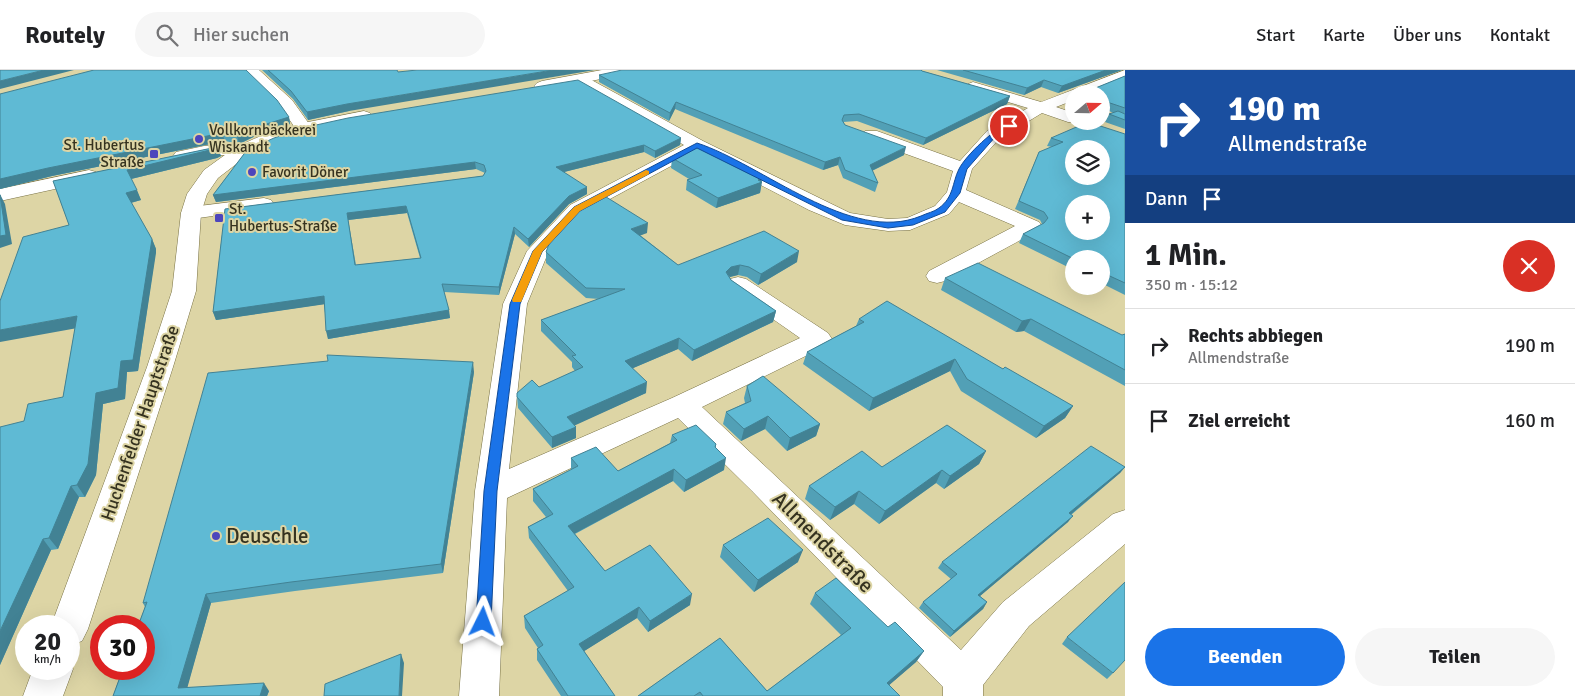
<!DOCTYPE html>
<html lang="de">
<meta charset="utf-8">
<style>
body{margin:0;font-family:Signika,sans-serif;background:#f6f6f6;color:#202124;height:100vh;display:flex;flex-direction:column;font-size:19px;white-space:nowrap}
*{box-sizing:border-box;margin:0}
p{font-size:16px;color:#757577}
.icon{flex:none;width:28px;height:28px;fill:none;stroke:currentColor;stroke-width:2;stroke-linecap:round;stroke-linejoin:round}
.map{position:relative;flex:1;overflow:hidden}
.sheet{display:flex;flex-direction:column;background:#fff;width:450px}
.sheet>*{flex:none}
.guide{background:#1a4fa0;color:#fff;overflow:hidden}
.needle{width:32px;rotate:70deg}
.tools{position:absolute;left:1065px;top:15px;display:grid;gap:10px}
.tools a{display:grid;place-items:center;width:45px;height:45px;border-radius:50%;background:#fff;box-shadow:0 5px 20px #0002;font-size:25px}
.speed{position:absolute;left:15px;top:545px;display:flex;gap:10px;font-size:25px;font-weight:700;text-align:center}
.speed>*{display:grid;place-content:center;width:65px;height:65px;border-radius:50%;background:#fff;box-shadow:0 5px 20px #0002;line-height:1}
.speed small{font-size:12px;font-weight:400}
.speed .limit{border:8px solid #d22;background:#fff;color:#111}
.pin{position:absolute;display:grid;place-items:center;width:42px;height:42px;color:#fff;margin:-21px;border:2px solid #fff;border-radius:50%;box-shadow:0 1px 5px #0007}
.me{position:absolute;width:55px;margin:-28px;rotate:3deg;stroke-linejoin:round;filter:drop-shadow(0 0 4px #0008)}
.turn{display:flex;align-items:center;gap:18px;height:105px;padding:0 20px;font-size:22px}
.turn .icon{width:65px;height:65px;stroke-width:2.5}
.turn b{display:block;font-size:35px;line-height:42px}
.then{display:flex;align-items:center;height:48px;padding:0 20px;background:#0003;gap:10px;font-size:19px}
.round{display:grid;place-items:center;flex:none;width:52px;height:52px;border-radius:26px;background:#f6f6f6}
.head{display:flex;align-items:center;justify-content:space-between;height:85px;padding:0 20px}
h1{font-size:30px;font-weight:800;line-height:38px}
.action{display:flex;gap:10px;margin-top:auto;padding:10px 20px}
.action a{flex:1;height:58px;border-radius:30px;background:#1a73e8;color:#fff;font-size:20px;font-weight:800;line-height:58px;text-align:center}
.action a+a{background:#f6f6f6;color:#202124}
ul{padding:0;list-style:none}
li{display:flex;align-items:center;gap:15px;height:75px;padding:0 20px;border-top:1px solid #e0e0e0}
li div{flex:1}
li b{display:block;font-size:19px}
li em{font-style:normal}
header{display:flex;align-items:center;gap:30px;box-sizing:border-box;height:70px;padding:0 25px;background:#fff;border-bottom:1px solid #e0e0e0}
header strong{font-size:24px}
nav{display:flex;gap:28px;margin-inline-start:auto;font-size:18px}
.search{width:350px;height:45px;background:#f6f6f6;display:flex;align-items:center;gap:12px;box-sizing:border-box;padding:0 18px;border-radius:28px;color:#757577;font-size:19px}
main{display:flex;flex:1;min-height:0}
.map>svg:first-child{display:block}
</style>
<header>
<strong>Routely</strong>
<div class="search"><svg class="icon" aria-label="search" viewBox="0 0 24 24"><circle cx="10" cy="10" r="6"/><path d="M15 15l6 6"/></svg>Hier suchen</div>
<nav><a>Start</a><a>Karte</a><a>Über uns</a><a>Kontakt</a></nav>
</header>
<main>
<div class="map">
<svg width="1125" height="626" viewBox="0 0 1125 626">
<rect width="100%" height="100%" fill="#ddd5a5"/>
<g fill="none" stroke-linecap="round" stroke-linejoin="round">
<!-- minor casing -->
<g stroke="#787144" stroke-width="1">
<path id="minor" d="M244 0H259L292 30 312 58 310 62H298L280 36Z
M1125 0V9L1089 24H1074V30L1056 37 1074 43V51L1080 52H1068L1042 43 999 69 972 99 966 120 1039 152 1042 156 1039 160 945 211 937 213 929 211 926 206 929 201 1015 156 959 132 949 144 910 160 888 161 845 155 809 140 697 82 584 143 548 183 527 234 509 399 672 328 800 268 730 219 726 214 730 209 738 207 746 209 828 263 832 269 828 275 702 337 961 580 1003 532 1113 444 1125 440V474L1029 556 983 615V626H943V617L752 421 678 348 507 428 499 626H459L475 421 503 234 527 181 570 135 684 75 576 13 574 10 576 7H586L703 71 850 143 888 149 907 148 935 136 947 122 953 101 865 69 862 65 865 61H877L960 91 987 61 1028 38 968 20 965 17 968 14 973 12 1041 32Z
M226 74 248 77 251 81 248 85H212L182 91 176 90 173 86 176 82 204 76Z
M89 100 96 102 98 106 96 110 0 131V119Z
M264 128 271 130 274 134 271 138 191 149 184 147 181 143 184 139 191 137Z"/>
</g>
<!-- major casing -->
<g stroke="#787144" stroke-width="1">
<path id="major" d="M602 0H632L630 3 625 4 542 21 537 19 534 16 537 13 542 11Z
M364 41 370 43 372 46 370 49 308 62 275 73 248 85 218 108 207 124 201 143 196 221 173 297 88 559 82 571 69 576V556H51L147 297 172 221 181 143 187 124 204 100 236 77 263 65 298 54Z
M69 590 73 599 63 626H23L33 599H69Z"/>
</g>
<!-- minor -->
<use href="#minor" fill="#fff" fill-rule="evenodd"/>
<!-- major -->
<use href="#major" fill="#fff" fill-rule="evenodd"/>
</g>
<!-- wall -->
<path fill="#52a0b6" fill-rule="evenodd" d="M262 0H397L349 41 308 50 293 29Z
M937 0H1122L1058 23 1041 17 1024 25Z
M922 1 1010 26 1007 34 923 75 857 51 843 52 845 55 904 85 872 101 878 113 875 122 843 108 838 95 823 100 675 39 669 51 599 12V5Z
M1125 6V59L1105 52 1109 44 1114 43 1101 38V24H1077L1079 19H1093Z
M0 24 289 47 290 54 262 63 239 74 225 71 52 106 0 119Z
M1125 64V225L1101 213V189H1074V200L1019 173 1023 164 1042 154 1040 150 1015 139 1039 82 1052 77 1047 76 1051 68Z
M681 68 680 75 655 88 644 82 564 102 587 124 569 134 529 177 515 164 499 225 444 222 450 248 328 269 324 234 216 250 213 242 225 139 483 106 485 103 476 99 216 132 213 125 247 80ZM407 143 420 188 356 195 348 150Z
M217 77 221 86 217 88 131 109 141 130 131 133 152 169 156 179 138 301 127 302 125 329 103 334 96 405 85 427H79L58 479 51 480 0 595 24 351 63 327 75 258 69 155 53 111Z
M672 88 762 108 760 123 716 138 686 120 687 110 689 109 671 98Z
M647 163 640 165 678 195 797 192 758 215 747 207 738 205 729 207 731 210 776 241 773 252 692 291 678 279 633 298 646 323 574 355 576 357V368L552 378 518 338 517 327 575 301 572 297V292L541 261V250L599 229 586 228 546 193V182Z
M945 208 1122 265 1125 264V316L1024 261 1016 262 941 220Z
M859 249 1003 299 1073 336 1065 348 1036 368 961 321 950 301 869 341 803 294 807 282 856 256Z
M474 302 443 503 295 521 211 533 187 617 269 621 267 626H113L145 537 143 533Z
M747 316 820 354 816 366 787 381 765 359 741 371 723 354 726 342 745 333 744 328Z
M672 365 716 374V378L724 400 684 422 673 411 575 464 605 501 690 535 648 562 637 548 584 581 615 626H561L537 590V579L538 578 525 558 524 546 568 521 529 468 528 457 546 447 533 431V419L571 400V388L618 401 670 373Z
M986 381 979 394 944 419 936 413 879 454 854 434 830 450 805 429 809 416 882 397Z
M1125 397 1120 403 1071 445 1068 452 980 526 987 532 983 539 950 567 919 538 923 532 951 509 938 498 942 492Z
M723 475 798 492 754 522 720 487Z
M815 523 888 557 924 581 916 592 889 615 900 626H638L720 568 767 621 841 565 810 534Z
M1067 567 1113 603 1107 609 1062 574Z"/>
<!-- shaded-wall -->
<path fill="#428294" d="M44 0H74L0 19V11Z
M553 0H595L349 41 308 50 307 42 347 34Z
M1106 0H1122L1058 23 1062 16Z
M1044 10 1041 17 1024 25 1027 18Z
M1010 26 1007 34 923 75 926 68Z
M676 32 675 39 669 51 670 43Z
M289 47 290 54 262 63 239 74 237 66 260 56Z
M222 63 225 71 52 106 0 119V109L48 98Z
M681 68 680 75 655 88V81Z
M644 75V82L556 104V97Z
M217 77 221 86 217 88 131 109 127 100Z
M906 77 904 85 867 103 870 95Z
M840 87 838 95 823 100 825 92Z
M475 92 476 99 216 132 213 125Z
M762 108 761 112H762L760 123 716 138 718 128Z
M587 117V124L569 134 529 177 528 169 569 126Z
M137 120 141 130 130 133 126 123Z
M0 124 5 134 12 174 0 178Z
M406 136 407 143 348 150 357 202 347 143Z
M648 153 647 163 631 169V159Z
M514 157 515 164 499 225V217Z
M152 169 156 179V183L138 301 127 302 125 329 103 334 96 405 85 427 77 415 96 323Z
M799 181 797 192 758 215 761 204Z
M740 195 738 205 730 207 726 202 731 197Z
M324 226 326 234 216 250 213 242Z
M449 240 450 248 328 269 326 261Z
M776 241 773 252 692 291 694 280Z
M77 246 83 257 0 272V260Z
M1031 249 1024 261 1016 262 1022 251Z
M679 268 678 279 624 302 625 291Z
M955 289 950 301 869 341 873 328Z
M473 292 474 302 443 503 441 494Z
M647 312 646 323 567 359V347Z
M1073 336 1065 348 1036 368 1044 356Z
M768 346 765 359 741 371 744 359Z
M820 354 816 366 787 381 790 368Z
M576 357V368L552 378V367Z
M986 381 979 394 944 419 950 406Z
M726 388 724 400 684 422 686 410Z
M1125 397 1120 403 1064 450 1069 443Z
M674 399 673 411 568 467V456Z
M942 400 936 413 879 454 885 441Z
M71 416 79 427 58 479 49 468Z
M859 421 854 434 830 450 835 437Z
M1073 446 1068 452 974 531 978 525Z
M43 469 51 480 0 595V561Z
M803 480 798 492 754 522 758 510Z
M206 524 211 533 185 626 178 618Z
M692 524 690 535 648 562 650 551Z
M987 532 983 539 950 567 954 561Z
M639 537 637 548 578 585 579 574Z
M924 581 916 592 880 623 887 613Z
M401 584 404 593 402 626H399Z
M264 613 269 621 267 626H260Z"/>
<!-- building -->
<path fill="#5fbad4" stroke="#428294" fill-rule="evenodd" d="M0 0H44L0 11Z
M94 0H246L277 30 289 47 260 56 237 66 222 63 48 98 0 109V24Z
M268 0H397L398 2 417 0H553L347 34 307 42 291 21Z
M622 0H921L922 1 1010 26 926 68 859 44 844 45 842 50 845 55 906 77 870 95 878 113 845 100 840 87 825 92 676 32 670 43 599 5Z
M963 0H1106L1062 16 1044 10 1027 18Z
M1125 6V38L1101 30V24H1084L1079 22V19H1093Z
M578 10 681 68 655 81 644 75 556 97 587 117 569 126 528 169 514 157 499 217 442 214 449 240 326 261 324 226 213 242 225 139 483 106 486 101 484 95 475 92 213 125 247 80 274 68 307 57 348 48ZM406 136 421 188 355 195 347 143Z
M1118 41 1125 44V50L1109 44Z
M1088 52 1125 64V213L1101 202V189H1074L1023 164 1044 153 1048 148 1044 142 1019 131 1039 82 1063 72 1051 68ZM1074 79H1101V106H1074ZM1074 134H1101V161H1074Z
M698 74 762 108 758 110 762 112 718 128 687 110 702 105 672 88Z
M217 77 214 79 127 100 137 120 126 123 152 169 133 290 121 291 118 318 96 323 88 394 77 415 71 416 49 468 43 469 0 561V357L24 351 28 334 63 327 77 246 0 260V231L23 167 69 155 53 111Z
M0 125 6 165 0 166Z
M603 125 648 153 631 159 678 195 764 161 799 181 761 204 749 197 740 195 731 197 726 202 731 210 776 241 694 280 679 268 625 291 647 312 567 347 576 357 552 367 517 327V323L532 310 539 317 583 297 572 286 576 285 541 250 625 219 586 218 546 182 549 174 585 135Z
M978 193 1122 265 1125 264V300L1031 249 1022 251 945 208Z
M887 231 1003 299 1005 297 1073 336 1044 356 967 309 955 289 873 328 807 282 864 252 859 249Z
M327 285 473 292 441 494 291 512 206 524 178 618 264 613 260 626H113L123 599H144V556H138L147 532 143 533 208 303 328 291Z
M763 306 820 354 790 368 768 346 744 359 726 342 751 331 747 316Z
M696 355 716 374 715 377 726 388 686 410 674 399 568 456 605 501 650 475 692 524 650 551 639 537 579 574 615 626H568L537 579 543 575 524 546 574 517 528 457 553 444 533 419 578 396 571 388 596 377 618 401 677 370 672 365Z
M947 355 986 381 950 406 942 400 885 441 859 421 835 437 809 416 862 381 882 397Z
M1091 376 1125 397 1069 443 1073 446 978 525 987 532 954 561 923 532 957 504 942 492Z
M768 448 803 480 758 510 723 475Z
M836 508 888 557 895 552 924 581 887 613 900 626H703L700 622 694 626H638L720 568 767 621 851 558 815 523Z
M1125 512V590L1113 603 1067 567Z
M401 584 399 626H324L325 614Z"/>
<!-- route -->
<path fill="#1a73e8" stroke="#114b97" d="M1009 53 1013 56 1012 57 996 66 967 99 960 123 945 142 913 155 888 158 842 150 697 78 580 141 542 182 520 234 497 421 491 552 489 557 483 559 478 557 476 552 484 421 510 234 533 181 574 137 697 73C762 94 851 175 921 146 927 143 934 142 939 138 954 127 952 113 959 99 966 85 995 58 1009 53Z"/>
<!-- slow -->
<path fill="#f59e0b" d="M646 100 649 101V104L580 141 542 182 522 230 521 232H513L512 230 533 181 574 137Z"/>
<!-- markers -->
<g fill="#4d45bc" stroke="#ddd5a5" stroke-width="2">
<circle cx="199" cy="69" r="5"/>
<rect x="149" y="79" width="10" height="10" rx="2.5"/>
<circle cx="252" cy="102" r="5"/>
<rect x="214" y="143" width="10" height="10" rx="2.5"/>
<circle cx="216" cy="466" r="5"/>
</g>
<g text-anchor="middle" stroke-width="4" stroke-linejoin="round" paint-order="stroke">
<!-- far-poi labels -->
<g font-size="15" fill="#363320" stroke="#ddd5a5" text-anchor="start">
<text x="209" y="65">Vollkornbäckerei<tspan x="209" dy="17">Wiskandt</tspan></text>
<text x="144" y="80" text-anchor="end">St. Hubertus<tspan x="144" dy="17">Straße</tspan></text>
<text x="262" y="107">Favorit Döner</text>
<text x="229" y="144">St.<tspan x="229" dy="17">Hubertus-Straße</tspan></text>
</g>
<!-- street labels -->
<g font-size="18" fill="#363320" stroke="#ddd5a5">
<text transform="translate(140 353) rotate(-71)" y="6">Huchenfelder Hauptstraße</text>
</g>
<!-- near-poi labels -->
<g font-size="21" fill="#363320" stroke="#ddd5a5" text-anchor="start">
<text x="226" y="473">Deuschle</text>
</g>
<!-- near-street labels -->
<g font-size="21" fill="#363320" stroke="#ddd5a5">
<text transform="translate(823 472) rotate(45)" y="7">Allmendstraße</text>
</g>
</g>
</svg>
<div class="tools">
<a><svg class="needle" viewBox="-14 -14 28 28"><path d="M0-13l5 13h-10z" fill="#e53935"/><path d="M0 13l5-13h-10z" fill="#757577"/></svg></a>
<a><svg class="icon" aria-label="layers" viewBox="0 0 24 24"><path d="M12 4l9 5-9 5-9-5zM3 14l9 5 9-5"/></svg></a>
<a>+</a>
<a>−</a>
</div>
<div class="speed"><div>20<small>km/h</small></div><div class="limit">30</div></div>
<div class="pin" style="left:1009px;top:56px;background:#d93025"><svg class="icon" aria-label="arrive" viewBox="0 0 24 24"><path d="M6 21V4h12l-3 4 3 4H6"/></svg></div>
<svg class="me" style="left:483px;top:552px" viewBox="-20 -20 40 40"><path d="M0-17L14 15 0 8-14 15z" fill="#1a73e8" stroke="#fff" stroke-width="4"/></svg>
</div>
<section class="sheet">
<div class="guide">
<div class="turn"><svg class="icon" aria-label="right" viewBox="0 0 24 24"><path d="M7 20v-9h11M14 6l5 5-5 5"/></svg><div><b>190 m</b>Allmendstraße</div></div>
<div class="then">Dann<svg class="icon" aria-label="arrive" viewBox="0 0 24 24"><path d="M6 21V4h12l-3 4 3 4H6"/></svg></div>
</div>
<div class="head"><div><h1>1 Min.</h1><p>350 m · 15:12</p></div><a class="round" style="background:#d93025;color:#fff"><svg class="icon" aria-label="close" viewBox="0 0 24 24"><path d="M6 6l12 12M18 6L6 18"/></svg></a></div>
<ul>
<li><svg class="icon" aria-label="right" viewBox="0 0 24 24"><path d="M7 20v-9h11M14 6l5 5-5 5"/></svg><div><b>Rechts abbiegen</b><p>Allmendstraße</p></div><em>190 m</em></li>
<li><svg class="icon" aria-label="arrive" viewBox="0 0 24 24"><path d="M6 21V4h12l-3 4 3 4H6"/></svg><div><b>Ziel erreicht</b></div><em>160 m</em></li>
</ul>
<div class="action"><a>Beenden</a><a>Teilen</a></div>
</section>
</main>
